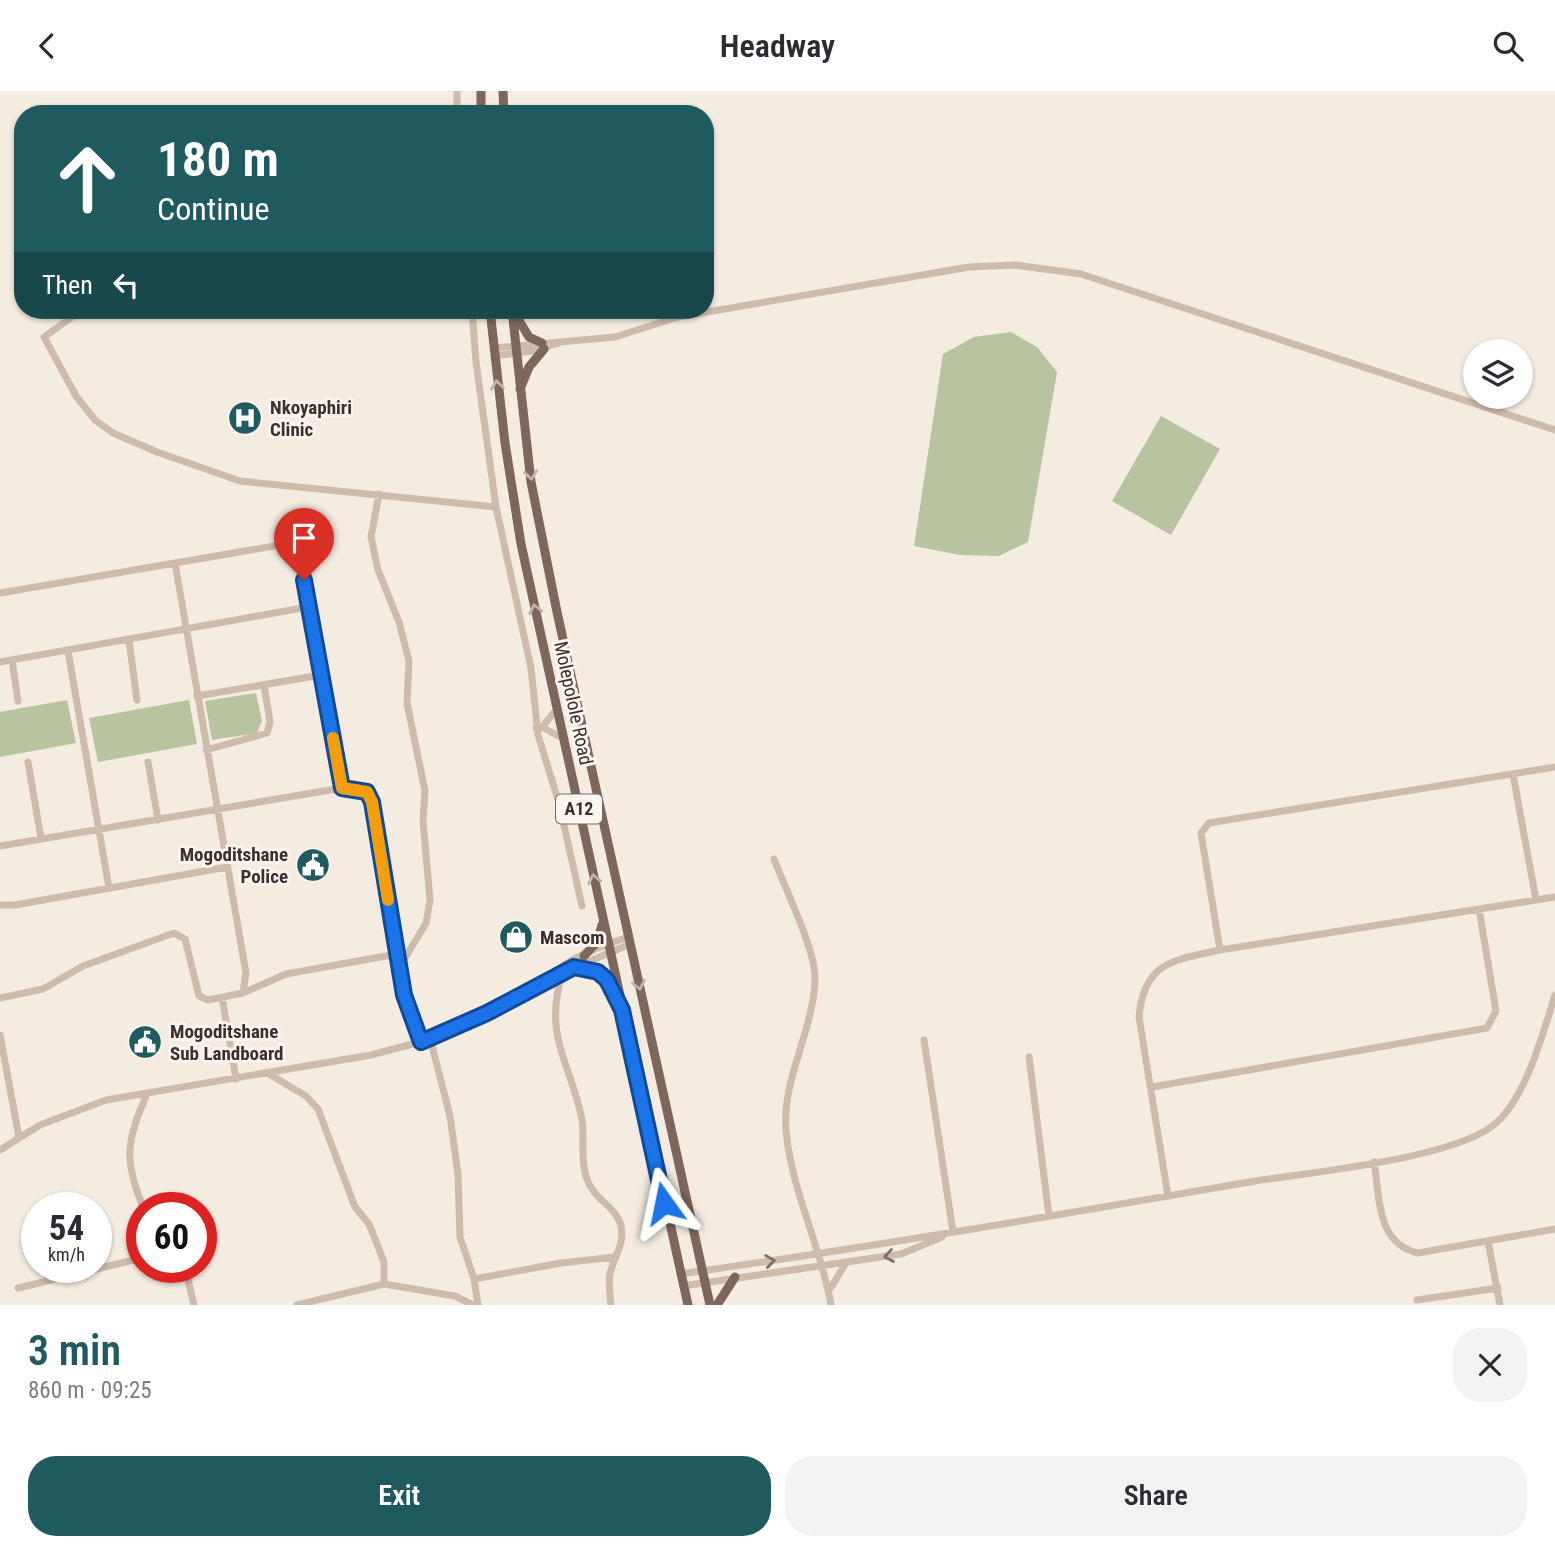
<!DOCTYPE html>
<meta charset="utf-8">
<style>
body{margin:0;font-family:"Roboto Condensed",sans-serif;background:#f2f2f3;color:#2b2b33;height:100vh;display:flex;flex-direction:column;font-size:26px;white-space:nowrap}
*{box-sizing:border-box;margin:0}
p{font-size:23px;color:#7c7c81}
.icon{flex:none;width:38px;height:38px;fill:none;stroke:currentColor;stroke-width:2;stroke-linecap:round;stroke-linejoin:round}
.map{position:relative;height:1214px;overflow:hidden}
.panel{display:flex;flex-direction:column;background:#fff;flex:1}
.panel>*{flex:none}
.top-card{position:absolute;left:14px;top:14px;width:700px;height:214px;border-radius:28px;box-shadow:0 2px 5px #0004;background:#1f5a5e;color:#fff;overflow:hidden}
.fabs{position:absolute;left:1463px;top:248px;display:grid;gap:14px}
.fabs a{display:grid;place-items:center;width:70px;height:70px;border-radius:50%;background:#fff;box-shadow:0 2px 5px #0004;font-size:35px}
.speed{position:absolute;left:21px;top:1101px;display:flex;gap:14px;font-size:35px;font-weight:700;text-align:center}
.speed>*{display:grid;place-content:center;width:91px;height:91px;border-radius:50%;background:#fff;box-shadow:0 2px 5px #0004;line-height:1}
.speed small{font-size:18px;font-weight:400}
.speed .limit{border:10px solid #d22;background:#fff;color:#111}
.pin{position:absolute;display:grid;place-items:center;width:60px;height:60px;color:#fff;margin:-72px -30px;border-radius:50% 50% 50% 0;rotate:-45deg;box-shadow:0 0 7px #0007}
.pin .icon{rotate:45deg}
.me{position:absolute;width:77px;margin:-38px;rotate:348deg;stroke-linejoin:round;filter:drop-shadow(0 0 5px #0008)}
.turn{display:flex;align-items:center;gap:24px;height:147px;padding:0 28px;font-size:32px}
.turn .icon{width:91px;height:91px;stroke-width:2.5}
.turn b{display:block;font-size:49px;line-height:60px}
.then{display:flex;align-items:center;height:66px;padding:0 28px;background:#0003;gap:14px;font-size:26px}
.round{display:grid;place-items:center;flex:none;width:74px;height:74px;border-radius:28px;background:#f2f2f3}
.headline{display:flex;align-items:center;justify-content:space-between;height:119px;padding:0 28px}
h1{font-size:42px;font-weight:600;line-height:52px;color:#1f5a5e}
.primary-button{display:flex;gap:14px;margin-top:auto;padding:14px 28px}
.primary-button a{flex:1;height:80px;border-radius:28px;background:#1f5a5e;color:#fff;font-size:28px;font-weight:600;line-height:80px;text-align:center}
.primary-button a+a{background:#f2f2f3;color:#2b2b33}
header{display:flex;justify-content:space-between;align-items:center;height:91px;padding:0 28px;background:#fff;font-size:32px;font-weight:600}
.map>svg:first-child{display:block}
</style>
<header><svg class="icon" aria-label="back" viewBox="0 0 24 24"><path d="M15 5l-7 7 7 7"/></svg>Headway<svg class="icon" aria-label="search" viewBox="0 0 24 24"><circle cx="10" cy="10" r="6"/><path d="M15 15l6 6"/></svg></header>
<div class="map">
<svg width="1555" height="1214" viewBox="0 0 1555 1214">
<rect width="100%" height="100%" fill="#f4ebe1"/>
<!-- grass -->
<path fill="#b8c4a0" d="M1011 241 1037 256 1057 281 1028 451 999 465 960 464 914 455 943 263 974 246Z
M1161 325 1220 358 1171 444 1112 410Z
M256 602 262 630 257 642 212 649 205 610Z
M67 609 76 652 0 666V621Z
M189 609 197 653 98 671 89 627Z"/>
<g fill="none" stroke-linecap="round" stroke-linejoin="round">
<!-- minor -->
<path stroke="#cdbbac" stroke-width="7" d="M457 0V23
M82 219 44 246 76 305 95 329 113 342 157 361 240 390 496 416
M472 219 476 271 496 416 531 577 538 644 559 712 582 815
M493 257 615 246 678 226 969 176 1015 174 1081 183 1555 339
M494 265 532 260 559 252
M379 403 371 446 378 479 399 531 409 570 407 612 425 700 423 730 430 809 426 832 399 877
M0 502 286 453 294 455 300 462 342 697
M129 549 137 609
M68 560 109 797
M12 569 18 610
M0 571 308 516
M197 605 321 584
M542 636 557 618
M536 637 542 636 564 648
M206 659 267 642 270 631 264 594
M28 671 41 747
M148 671 158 729
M1555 676 1209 732 1201 742 1220 859 1555 806
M1513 683 1536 809
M0 755 342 697 367 701 372 711 404 904 420 951
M774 768C785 797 816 860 815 888 814 939 782 987 786 1039 791 1099 821 1155 831 1214
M0 814H15L227 776
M562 883C543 948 571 971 582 1029 585 1048 580 1070 587 1088 593 1108 617 1116 621 1135 625 1153 614 1166 610 1182 608 1192 610 1203 611 1214
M548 887C567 867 602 855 628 846
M243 902 286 883 397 863
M222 906 236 988
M0 907 43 898 83 875 174 842 185 848 199 905 208 909 243 902 246 882 175 472
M0 944 19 1046
M430 947 450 1025 458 1083 460 1146 474 1188
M924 949 953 1141
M1029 966 1049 1125
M269 983 306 1005 318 1018 355 1116 369 1133 384 1171V1193
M1152 996 1487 937 1496 920 1479 818
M0 1059 40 1034 106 1009 371 964 420 951 487 922 548 888 630 853
M1374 1071C1380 1107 1376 1152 1418 1162L1555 1138
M1168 1105 1139 926C1144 871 1173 869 1220 859
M143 1116C123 1068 127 1049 147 1003
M33 1125 37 1140
M1488 1150 1500 1214
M45 1176 48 1190
M185 1176 194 1214
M680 1183C872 1156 1064 1123 1255 1090 1314 1081 1446 1068 1491 1036 1525 1012 1543 942 1555 904
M683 1195 901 1163 942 1146
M18 1197 142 1167
M830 1198 846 1172
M1417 1209 1498 1197
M297 1214 384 1193 455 1205 473 1214
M478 1214 474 1188 561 1172 615 1166"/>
<!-- major -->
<path stroke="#7d675c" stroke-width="9" d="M481 0V23
M503 0 504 23
M490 219 505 352 521 453 688 1214
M512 219 531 391 557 521 710 1214
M515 223 529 246 542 252
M520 298 529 276 544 258
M584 865 597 851 602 834
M574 876 599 881 616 908
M717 1214 735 1186"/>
</g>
<!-- one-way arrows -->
<defs><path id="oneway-chevron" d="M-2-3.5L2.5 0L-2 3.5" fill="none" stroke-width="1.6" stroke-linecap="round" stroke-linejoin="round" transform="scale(1.75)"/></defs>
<g stroke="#c2b5ac">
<use href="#oneway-chevron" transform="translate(497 294) rotate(-97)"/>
<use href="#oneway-chevron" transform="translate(531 384) rotate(82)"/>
<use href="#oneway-chevron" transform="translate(535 518) rotate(-103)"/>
<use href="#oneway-chevron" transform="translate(594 788) rotate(-102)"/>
<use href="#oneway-chevron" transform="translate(639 894) rotate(78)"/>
</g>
<g stroke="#7d6f65">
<use href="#oneway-chevron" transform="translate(889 1165) rotate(171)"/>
<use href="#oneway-chevron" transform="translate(770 1170) rotate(-8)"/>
</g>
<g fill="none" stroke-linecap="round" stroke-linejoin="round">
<!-- route casing -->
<g stroke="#114b97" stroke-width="18">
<path id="route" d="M304 489 342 697 367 701 372 711 404 904 421 951 487 922 574 876 598 881 607 889 622 919 664 1112"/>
</g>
<!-- route -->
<use href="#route" stroke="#1a73e8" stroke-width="12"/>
<!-- slow -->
<path stroke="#f59e0b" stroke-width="12" d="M333 647 342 697 367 701 372 711 388 809"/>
</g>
<!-- icons -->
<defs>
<g id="hospital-disc" transform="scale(1.75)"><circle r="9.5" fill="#1f5a5e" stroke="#fbf5ee"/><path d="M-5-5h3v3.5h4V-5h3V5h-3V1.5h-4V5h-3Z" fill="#fff"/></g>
<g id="civic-disc" transform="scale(1.75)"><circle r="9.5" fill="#1f5a5e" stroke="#fbf5ee"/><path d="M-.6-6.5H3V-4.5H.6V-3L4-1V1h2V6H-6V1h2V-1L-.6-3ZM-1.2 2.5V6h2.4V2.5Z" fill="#fff"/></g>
<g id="shop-disc" transform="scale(1.75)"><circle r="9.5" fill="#1f5a5e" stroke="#fbf5ee"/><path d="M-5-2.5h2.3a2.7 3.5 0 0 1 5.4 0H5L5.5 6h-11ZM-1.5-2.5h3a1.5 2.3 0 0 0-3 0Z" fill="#fff"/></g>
</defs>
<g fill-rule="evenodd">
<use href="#hospital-disc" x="245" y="327"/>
<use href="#civic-disc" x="313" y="774"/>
<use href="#shop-disc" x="516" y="846"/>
<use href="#civic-disc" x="145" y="951"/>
</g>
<g text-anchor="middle" stroke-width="6" stroke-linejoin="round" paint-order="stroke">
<!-- shield labels -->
<rect fill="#fbf5ee" stroke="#756b66" stroke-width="2" x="556" y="703.5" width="46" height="29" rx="5"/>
<g font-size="18" font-weight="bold" fill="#3b302b">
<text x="579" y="724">A12</text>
</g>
<!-- poi labels -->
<g font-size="19" font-weight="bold" fill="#3b302b" stroke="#fbf5ee" text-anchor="start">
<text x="270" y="323">Nkoyaphiri<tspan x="270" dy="22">Clinic</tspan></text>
<text x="288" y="770" text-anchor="end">Mogoditshane<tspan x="288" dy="22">Police</tspan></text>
<text x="540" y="853">Mascom</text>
<text x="170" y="947">Mogoditshane<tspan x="170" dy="22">Sub Landboard</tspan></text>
</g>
<!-- street labels -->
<g font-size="19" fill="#3b302b" stroke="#fbf5ee">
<text transform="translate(574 612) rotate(78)" y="7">Molepolole Road</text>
</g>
</g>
</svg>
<div class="fabs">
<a><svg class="icon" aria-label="layers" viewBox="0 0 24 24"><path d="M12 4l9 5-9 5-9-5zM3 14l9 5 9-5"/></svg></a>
</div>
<div class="speed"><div>54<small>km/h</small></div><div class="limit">60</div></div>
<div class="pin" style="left:304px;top:489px;background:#d93025"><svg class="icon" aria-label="arrive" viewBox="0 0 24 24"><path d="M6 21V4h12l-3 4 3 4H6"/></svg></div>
<svg class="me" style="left:664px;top:1112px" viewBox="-20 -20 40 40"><path d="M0-17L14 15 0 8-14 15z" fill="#1a73e8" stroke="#fff" stroke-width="4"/></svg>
<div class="top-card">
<div class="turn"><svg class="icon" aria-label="ahead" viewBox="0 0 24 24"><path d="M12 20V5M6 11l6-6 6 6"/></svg><div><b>180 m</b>Continue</div></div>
<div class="then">Then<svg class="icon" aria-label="left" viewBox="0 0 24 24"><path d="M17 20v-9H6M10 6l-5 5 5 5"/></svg></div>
</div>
</div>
<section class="panel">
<div class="headline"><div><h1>3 min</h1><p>860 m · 09:25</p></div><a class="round"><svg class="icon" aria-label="close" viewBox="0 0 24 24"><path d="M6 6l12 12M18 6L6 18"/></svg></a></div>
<div class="primary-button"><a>Exit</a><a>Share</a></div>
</section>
